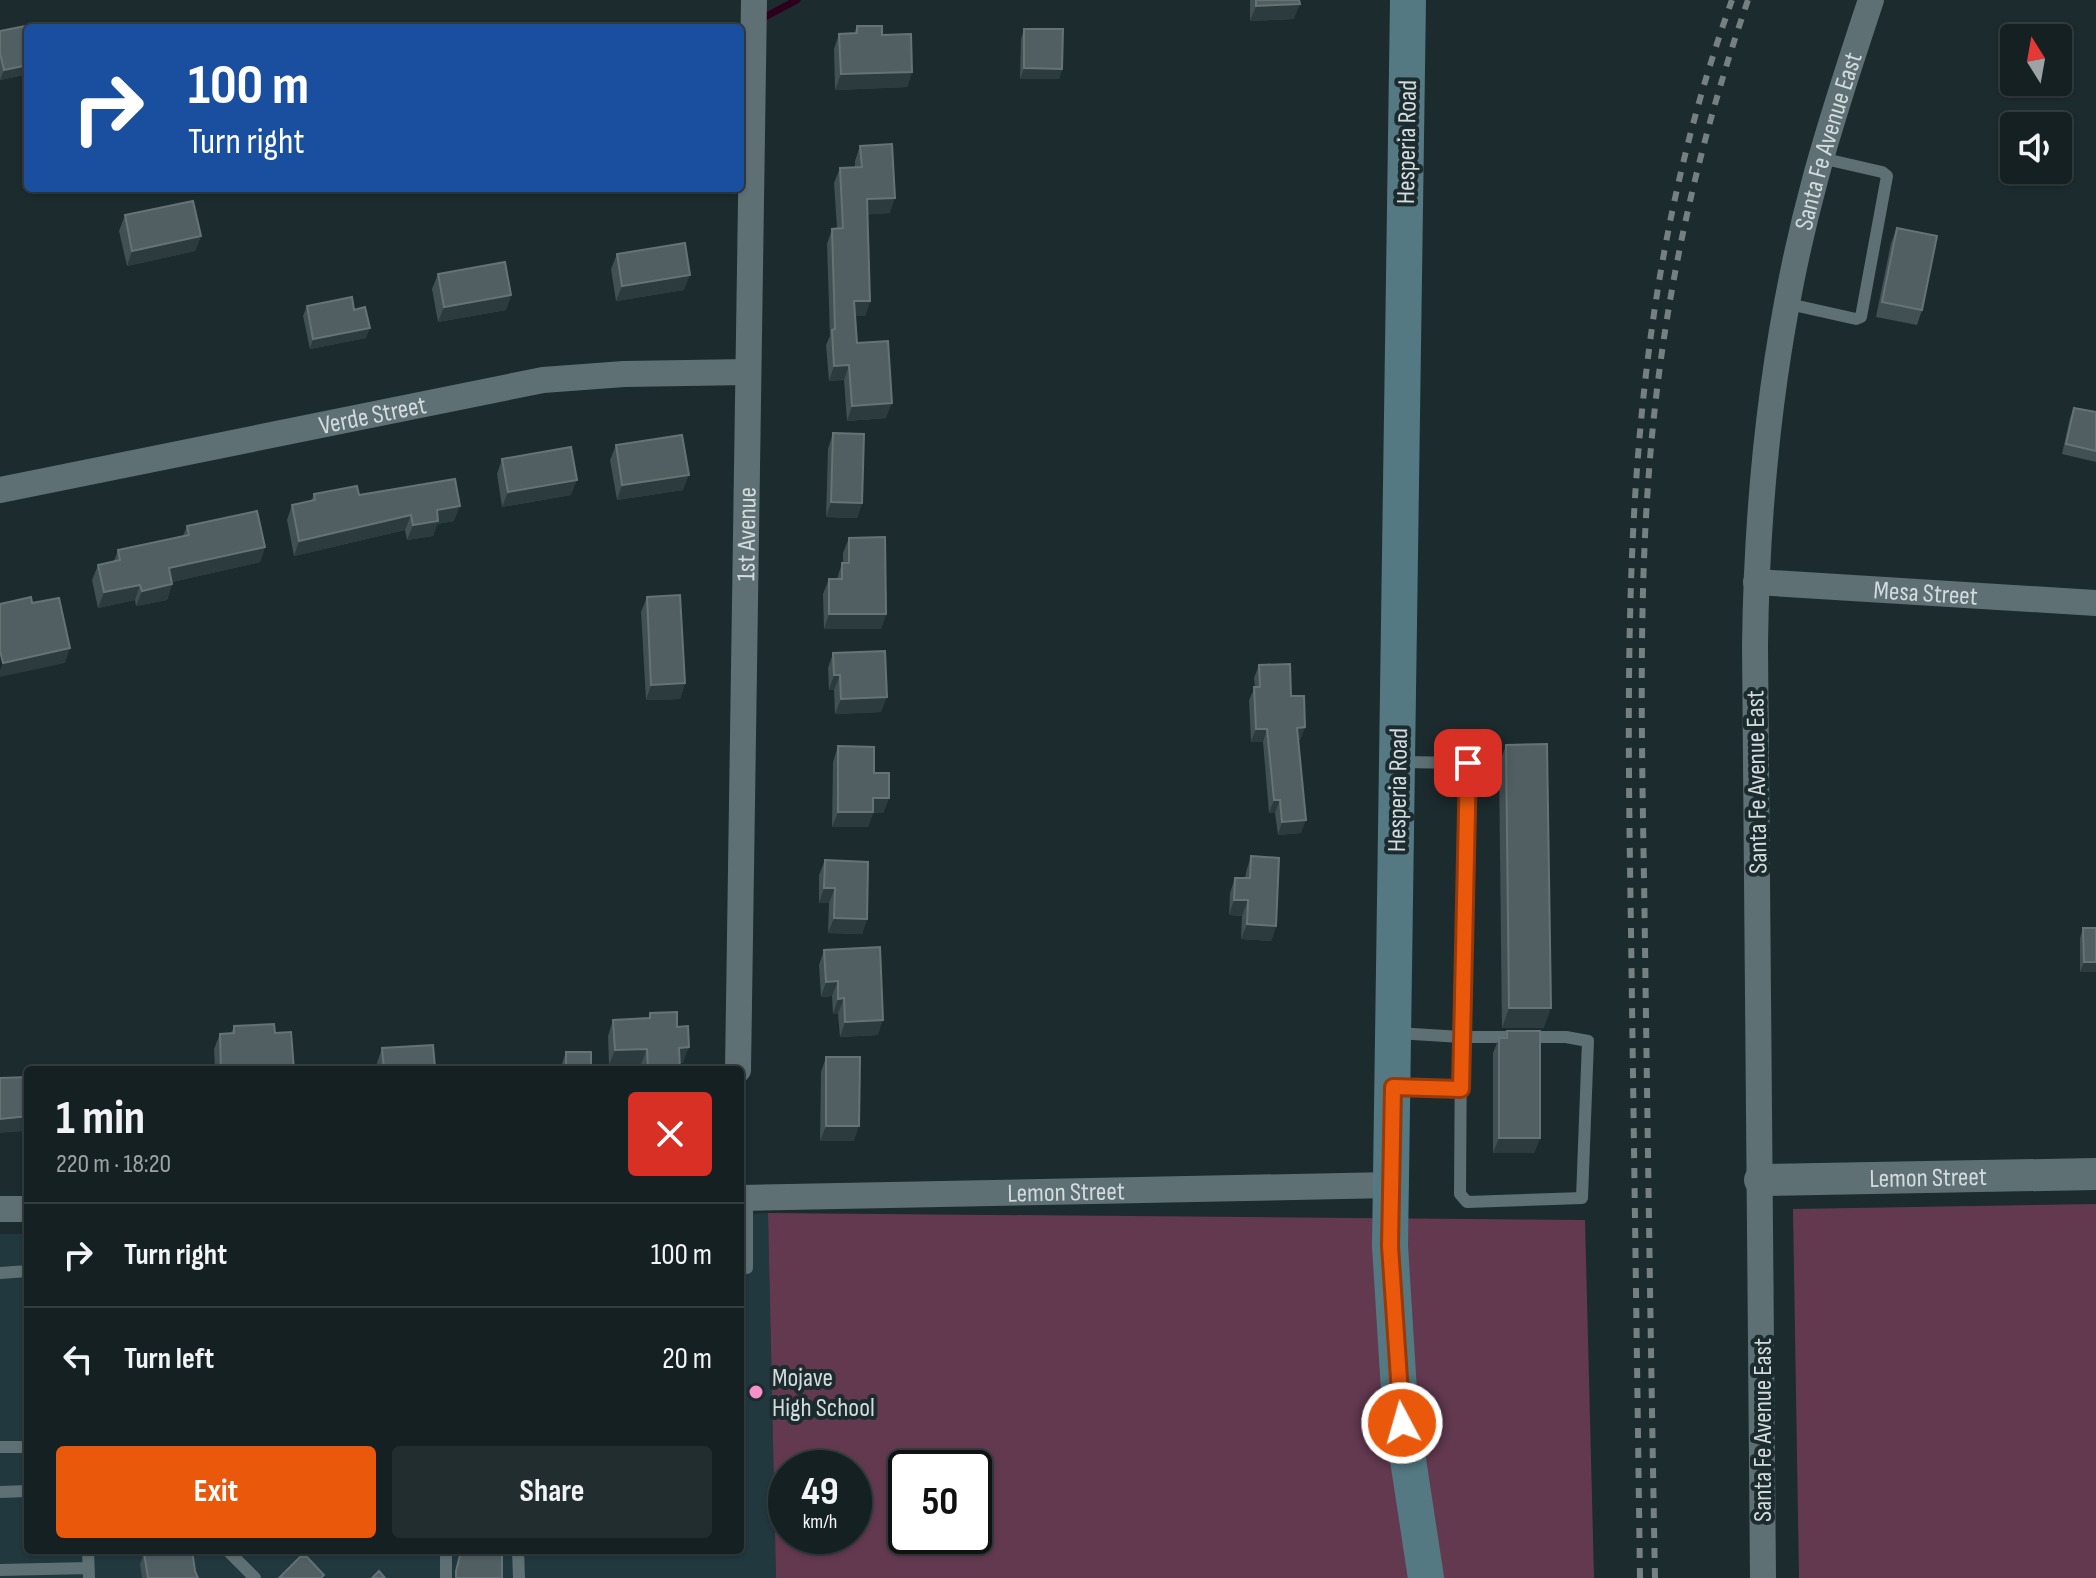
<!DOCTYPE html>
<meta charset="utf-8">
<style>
body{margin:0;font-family:"Sofia Sans Condensed",sans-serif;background:#222d2f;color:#f1f3f6;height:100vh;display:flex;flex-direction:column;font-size:30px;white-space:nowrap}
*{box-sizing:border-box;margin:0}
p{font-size:26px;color:#9da3a5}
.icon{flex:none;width:44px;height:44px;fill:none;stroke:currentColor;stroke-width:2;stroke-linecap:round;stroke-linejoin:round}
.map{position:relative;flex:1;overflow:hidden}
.details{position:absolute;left:24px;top:1066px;width:720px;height:488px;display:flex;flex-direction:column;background:#152022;border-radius:8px;box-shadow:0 2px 6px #0004,0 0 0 2px #343e40}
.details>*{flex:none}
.top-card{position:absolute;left:24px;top:24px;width:720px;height:168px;border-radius:8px;box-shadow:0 2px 6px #0004,0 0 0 2px #343e40;background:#1a4fa0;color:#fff;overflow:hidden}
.needle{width:52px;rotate:349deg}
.fabs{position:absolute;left:2000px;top:24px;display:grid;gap:16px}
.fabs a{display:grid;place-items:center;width:72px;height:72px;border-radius:8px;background:#152022;box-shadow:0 2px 6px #0004,0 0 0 2px #343e40;font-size:40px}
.speed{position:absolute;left:768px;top:1450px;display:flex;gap:16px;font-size:40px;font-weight:700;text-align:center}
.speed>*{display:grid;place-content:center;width:104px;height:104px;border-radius:50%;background:#152022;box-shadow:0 2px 6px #0004,0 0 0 2px #343e40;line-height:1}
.speed small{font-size:20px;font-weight:400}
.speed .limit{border:4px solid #111;border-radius:12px;background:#fff;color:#111}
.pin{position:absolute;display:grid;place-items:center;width:68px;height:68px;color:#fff;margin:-34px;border-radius:16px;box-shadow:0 4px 12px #0006}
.me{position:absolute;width:88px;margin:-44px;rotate:354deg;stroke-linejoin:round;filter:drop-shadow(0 0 6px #0008)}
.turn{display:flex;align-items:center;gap:28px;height:168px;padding:0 32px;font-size:36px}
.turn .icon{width:104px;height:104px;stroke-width:2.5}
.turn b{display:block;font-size:56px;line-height:68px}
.round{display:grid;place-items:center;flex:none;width:84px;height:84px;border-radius:8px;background:#222d2f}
.overview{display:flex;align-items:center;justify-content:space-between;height:136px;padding:0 32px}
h1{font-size:48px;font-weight:700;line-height:60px}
.cta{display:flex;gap:16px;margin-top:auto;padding:16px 32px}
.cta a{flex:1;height:92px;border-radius:8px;background:#ea580c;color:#fff;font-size:32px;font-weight:700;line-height:92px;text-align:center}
.cta a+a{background:#222d2f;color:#f1f3f6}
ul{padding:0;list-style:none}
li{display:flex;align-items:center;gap:24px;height:104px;padding:0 32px;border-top:2px solid #343e40}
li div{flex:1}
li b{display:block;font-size:30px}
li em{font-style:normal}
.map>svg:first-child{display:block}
</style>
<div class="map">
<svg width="2096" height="1578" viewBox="0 0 2096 1578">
<rect width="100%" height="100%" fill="#1c2b2e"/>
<!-- built -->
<path fill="#21383e" d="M768 1213 776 1578H0V1234H28V1550H740V1214Z"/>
<!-- green -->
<path fill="#633950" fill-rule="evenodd" d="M2096 1204V1578H1799L1793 1209Z
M768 1213 1585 1220 1594 1578H776ZM786 1468H854V1536H786ZM906 1468H974V1536H906Z"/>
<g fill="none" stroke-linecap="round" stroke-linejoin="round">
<!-- stream -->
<path stroke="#2c001c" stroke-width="7" d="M759 20 797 0"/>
<!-- service -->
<path stroke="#5f7074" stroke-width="12" d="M1789 304 1856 319 1861 317 1887 176 1882 172 1821 158
M1397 1033 1461 1037 1468 763 1400 762
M1461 1037H1566L1588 1041 1582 1198 1467 1202 1460 1194Z
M1396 1087 1461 1089
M740 1268H747V1197
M0 1273 28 1271
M0 1447H28
M0 1492 28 1491
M88 1550 89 1578
M227 1550 255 1578
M446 1550V1578
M518 1550 519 1578
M0 1570 88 1568"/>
<!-- minor -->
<g stroke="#5f7074" stroke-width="26">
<path id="s1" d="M0 490 543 380 624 374 748 372"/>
<path id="s2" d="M1756 582 2096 603"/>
<path id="s3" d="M738 1070 754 0"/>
<path id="s4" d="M740 1198 1391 1185"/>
<path d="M0 1209H28"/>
<path id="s5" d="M1763 1578 1755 645C1757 489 1774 331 1815 180 1831 120 1851 60 1871 0"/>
</g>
<!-- tertiary -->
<path stroke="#5f7074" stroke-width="32" id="s6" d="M1760 1180 2096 1174"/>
<!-- secondary -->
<path stroke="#547982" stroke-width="36" d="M1408 0 1390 1246 1400 1407 1426 1578"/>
<!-- rail -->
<path stroke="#748082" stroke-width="6" stroke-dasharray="10 10" stroke-linecap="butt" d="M1640 1578C1637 1362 1634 1147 1631 931 1626 608 1620 310 1732 0
M1655 1578C1651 1368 1648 1157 1645 947 1643 777 1636 605 1652 436 1666 287 1699 141 1748 0"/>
</g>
<!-- wall -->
<path fill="#415053" d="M1250 0H1299L1294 19 1250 21Z
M857 26 882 35 912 72 907 87 835 90 834 49 839 34 854 33Z
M28 28V74L0 80V31Z
M1024 29 1062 69 1059 79H1020L1021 39Z
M860 146 890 213 867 214 870 301 865 316H855L857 343 886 418 847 421 844 380 829 381 826 345 830 336 827 244 832 229 837 228 834 183 840 168 855 167V161Z
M125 215 201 236 195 251 127 266 119 231Z
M1897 228 1922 310 1917 325 1876 317 1891 243Z
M617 254 684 290 616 301 611 269Z
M438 274 511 295 506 310 438 322 432 289Z
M307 306 354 310 366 338 310 349 303 316Z
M2074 408 2096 412V462L2062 454 2070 418Z
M833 433 862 503 857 518 826 517 828 449Z
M616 445 683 490 617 500 610 460Z
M502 459 571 495 502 507 497 474Z
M314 494 359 495 454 521 437 524 433 536 407 540 405 530 294 556 287 520 292 505 311 501Z
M187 526 265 547 260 562 172 582V584L167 600 136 606 135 600 98 608 92 580 98 565 114 561 118 550 183 536Z
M849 538 886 614 881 629H824L823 594 829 579H837L842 563H843V553Z
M647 597 685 683 680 699 646 700 641 612Z
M833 653 881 712 835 714 834 690H829L828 668Z
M1259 665 1291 696 1305 727 1300 740H1298L1301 833 1278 835 1275 813H1269L1263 742H1251L1249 700 1255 687 1254 678Z
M1506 745 1544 1028H1502L1499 765Z
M838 746 874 773 889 798 883 813H873L868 827H832L833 762Z
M1251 856 1276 926 1271 941 1241 939 1242 916 1229 915 1230 893 1235 878H1245L1246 872Z
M825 860 867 919 862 934 828 933 829 903H819V875Z
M2083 928 2096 972H2080V938Z
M824 950 878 1035 840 1037 838 1014H833L832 996 821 997 819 965Z
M650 1013 677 1027 683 1063H680V1070H641V1064L609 1065 608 1036 613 1020 648 1019Z
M234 1026 275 1033 294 1070H215L214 1049 220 1034 231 1033Z
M1507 1031 1540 1138 1534 1153H1493V1053L1499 1038H1505Z
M382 1048 435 1067 471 1070H377V1063Z
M566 1052 591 1070H518L519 1066H561Z
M826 1057 854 1141H820L821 1072Z
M144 1553 195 1571 198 1578H142L140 1564Z"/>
<!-- shaded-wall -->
<path fill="#2c3b3e" d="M1300 4 1294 19 1250 21 1256 6Z
M28 65V74L0 80 4 70Z
M1024 68 1062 69 1059 79H1020Z
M912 72 907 87 835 90 841 74Z
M895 198 890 213 862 215 867 199Z
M201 236 195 251 127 266 132 251Z
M690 275 684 290 616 301 622 286Z
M511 295 506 310 438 322 444 307Z
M854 301H870L865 316H848Z
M370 328 366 338 310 349 313 339Z
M849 365 844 380 829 381 834 366Z
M892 403 886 418 847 421 852 406Z
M689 475 683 490 617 500 622 485Z
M577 480 571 495 502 507 508 492Z
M831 502 862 503 857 518 826 517Z
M460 506 454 521 437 524 433 536 407 540 413 525 437 510Z
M411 515 405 530 294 556 299 541Z
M265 547 260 562 163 584 169 568Z
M172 584 167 600 136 606 142 591Z
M140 585 135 600 98 608 104 592Z
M829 614H886L881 629H824Z
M70 648 65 663 0 677V670L3 663Z
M834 675H840L834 690H829Z
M685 683 680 699 646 700 651 685Z
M887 697 881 712 835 714 841 699Z
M1305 727 1300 740 1292 741 1297 728Z
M1256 729H1267L1263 742H1251Z
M873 798H889L883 813H873L868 827H832L838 812Z
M1274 800H1280L1275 813H1269Z
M1306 820 1301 833 1278 835 1282 822Z
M824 888H835L829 903H819Z
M1234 900H1248L1242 916 1229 915Z
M834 918 867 919 862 934 828 933Z
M1247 924 1276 926 1271 941 1241 939Z
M2084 962H2096V972H2080Z
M838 981 832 996 821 997 826 982Z
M844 998 838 1014H833L838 999Z
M1509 1008H1551L1544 1028H1502Z
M883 1020 878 1035 840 1037 845 1022Z
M689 1047 683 1063H674L679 1048Z
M647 1049 641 1064 609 1065 615 1050Z
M28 1116V1131L0 1133V1119Z
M826 1126H859L854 1141H820Z
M1499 1138H1540L1534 1153H1493Z"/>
<!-- building -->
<path fill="#515f62" stroke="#657375" stroke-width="2" d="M1256 0H1299L1300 4 1256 6Z
M36 24 37 28H28V65L4 70 0 53V31Z
M857 26H882V35L911 34 912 72 841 74 839 34 857 33Z
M1024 29H1063L1062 69 1024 68Z
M892 144 895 198 867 199 870 301H854L857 343 888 341 892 403 852 406 849 365 834 366 832 330 835 329 832 229 843 228 840 168 862 167 860 146Z
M193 201 201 236 132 251 125 215Z
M1897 228 1937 236 1922 310 1882 302Z
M685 243 690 275 622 286 617 254Z
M505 262 511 295 444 307 438 274Z
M352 297 354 310 365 307 370 328 313 339 307 306Z
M2074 408 2096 412V451L2066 444Z
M833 433 864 434 862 503 831 502Z
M682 435 689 475 622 485 616 445Z
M571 447 577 480 508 492 502 459Z
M455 479 460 506 437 510 438 521 413 525 411 515 299 541 292 505 315 500 314 494 357 486 359 495Z
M257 511 265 547 169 568 172 584 142 591 140 585 104 592 98 565 120 560 118 550 189 535 187 526Z
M885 537 886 614H829V579H842V563H849V538Z
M680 595 685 683 651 685 647 597Z
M31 597 32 603 59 598 70 648 3 663 0 651V604Z
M885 651 887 697 841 699 840 675H834L833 653Z
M1290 664 1291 696H1304L1305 727 1297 728 1306 820 1282 822 1280 800H1274L1267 729H1256L1254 687H1260L1259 665Z
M1547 744 1551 1008H1509L1506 745Z
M838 746 874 747V773H889V798H873V812H838Z
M1251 856 1279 858 1276 926 1247 924 1248 900H1234L1235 878H1250Z
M825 860 868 862 867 919 834 918 835 888H824Z
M2083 928H2096V962H2084Z
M880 947 883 1020 845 1022 844 998 838 999V981L826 982 824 950Z
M677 1012V1027L688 1026 689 1047 679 1048 680 1070H648L647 1049 615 1050 613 1020 650 1018V1013Z
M274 1024 275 1033 291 1032 294 1070H221L220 1034 234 1033V1026Z
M1507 1031H1540V1138H1499V1038H1507Z
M433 1045 435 1067 470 1065 471 1070H384L382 1048Z
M566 1052H591V1070H519V1066H566Z
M826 1057H860L859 1126H826Z
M28 1077V1116L0 1119V1078Z
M163 1550H192L195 1571 198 1578H148L144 1553Z
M460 1555H502V1578H456V1571Z
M300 1557H307L324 1575 321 1578H279Z
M379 1571 385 1578H372Z"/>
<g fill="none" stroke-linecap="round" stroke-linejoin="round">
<!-- route casing -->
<g stroke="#983908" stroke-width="20">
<path id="route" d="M1402 1423 1390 1246 1393 1087 1461 1089 1468 763"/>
</g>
<!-- route -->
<use href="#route" stroke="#ea580c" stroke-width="14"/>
</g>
<!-- markers -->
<circle fill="#f890ca" stroke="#1c2b2e" stroke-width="3" cx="756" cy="1392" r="8"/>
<g text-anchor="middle" stroke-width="8" stroke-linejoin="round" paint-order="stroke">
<!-- street labels -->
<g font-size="26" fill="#d2dbdd" stroke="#1c2b2e">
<text transform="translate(1406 142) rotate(-89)" y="9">Hesperia Road</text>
<text dy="9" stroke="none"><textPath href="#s5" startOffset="1444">Santa Fe Avenue East</textPath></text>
<text dy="9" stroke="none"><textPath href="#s1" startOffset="380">Verde Street</textPath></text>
<text dy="9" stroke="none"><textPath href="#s3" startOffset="536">1st Avenue</textPath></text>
<text dy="9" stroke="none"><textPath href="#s2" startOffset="170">Mesa Street</textPath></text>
<text transform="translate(1756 782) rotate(-91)" y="9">Santa Fe Avenue East</text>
<text transform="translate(1397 790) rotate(-89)" y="9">Hesperia Road</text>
<text dy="9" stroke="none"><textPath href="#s6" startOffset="168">Lemon Street</textPath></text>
<text dy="9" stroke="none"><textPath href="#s4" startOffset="326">Lemon Street</textPath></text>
<text transform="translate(1762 1430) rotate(-90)" y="9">Santa Fe Avenue East</text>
</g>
<!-- poi labels -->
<g font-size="26" fill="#d2dbdd" stroke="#1c2b2e" text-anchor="start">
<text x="772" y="1386">Mojave<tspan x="772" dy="30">High School</tspan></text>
</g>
</g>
</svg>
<div class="fabs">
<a><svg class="needle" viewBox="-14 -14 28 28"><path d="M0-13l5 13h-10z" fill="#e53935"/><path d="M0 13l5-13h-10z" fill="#9da3a5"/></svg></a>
<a><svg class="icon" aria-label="sound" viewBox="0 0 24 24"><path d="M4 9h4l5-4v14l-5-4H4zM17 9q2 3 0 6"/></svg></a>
</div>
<div class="speed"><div>49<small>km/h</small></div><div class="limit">50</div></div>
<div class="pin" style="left:1468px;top:763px;background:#d93025"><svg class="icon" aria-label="arrive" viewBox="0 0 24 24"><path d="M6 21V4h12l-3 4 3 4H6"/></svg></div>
<svg class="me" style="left:1402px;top:1423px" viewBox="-20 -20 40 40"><circle r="17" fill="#ea580c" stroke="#fff" stroke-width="3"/><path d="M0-11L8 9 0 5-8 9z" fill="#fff"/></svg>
<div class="top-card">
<div class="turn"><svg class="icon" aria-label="right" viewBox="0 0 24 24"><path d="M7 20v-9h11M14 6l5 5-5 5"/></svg><div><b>100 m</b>Turn right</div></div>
</div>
<section class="details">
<div class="overview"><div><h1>1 min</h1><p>220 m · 18:20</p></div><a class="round" style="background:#d93025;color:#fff"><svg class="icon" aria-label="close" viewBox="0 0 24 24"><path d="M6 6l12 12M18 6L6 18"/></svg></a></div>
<ul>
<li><svg class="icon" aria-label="right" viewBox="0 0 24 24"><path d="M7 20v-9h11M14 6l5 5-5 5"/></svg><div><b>Turn right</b></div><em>100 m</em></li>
<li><svg class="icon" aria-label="left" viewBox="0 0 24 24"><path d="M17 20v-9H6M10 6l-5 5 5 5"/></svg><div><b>Turn left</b></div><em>20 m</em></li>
</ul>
<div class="cta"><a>Exit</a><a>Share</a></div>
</section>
</div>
